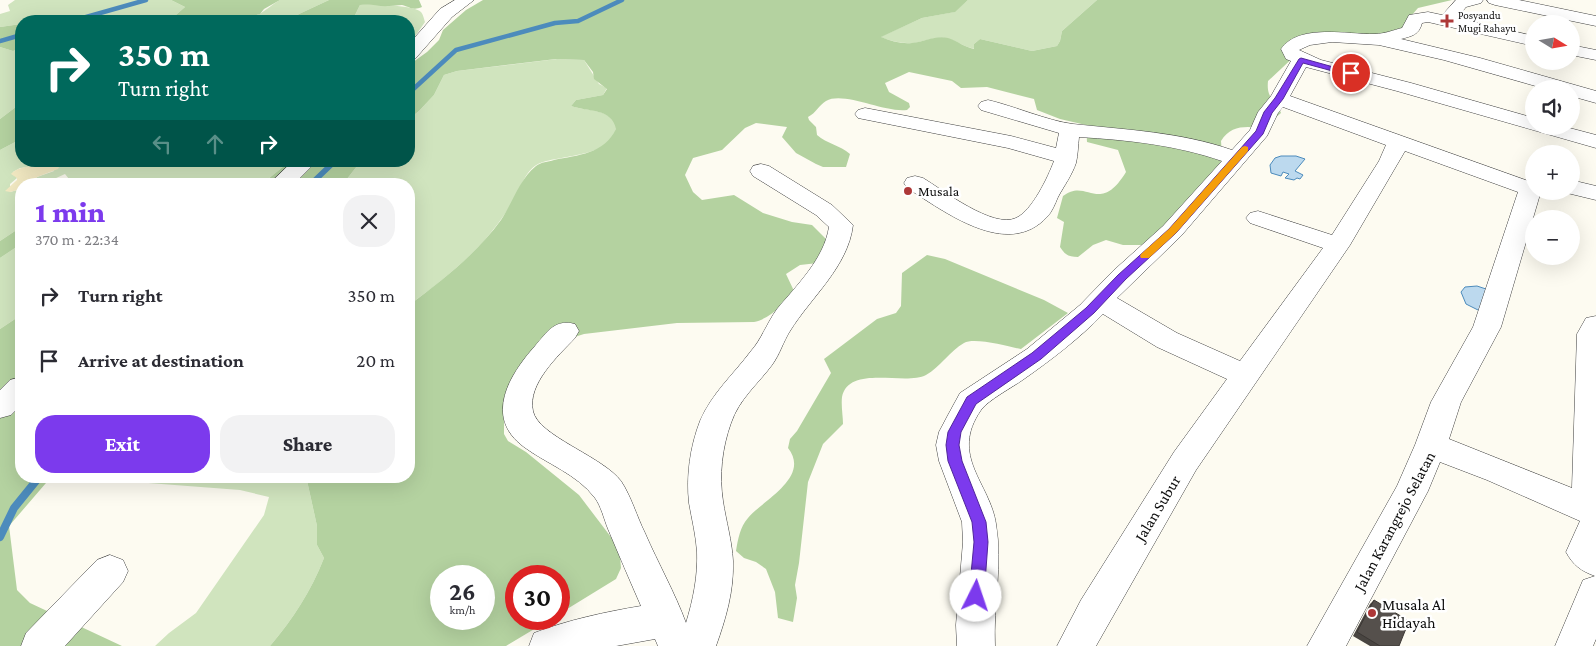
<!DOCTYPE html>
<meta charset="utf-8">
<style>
body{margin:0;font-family:"Crimson Pro",serif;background:#f2f2f3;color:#2b2b33;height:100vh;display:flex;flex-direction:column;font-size:19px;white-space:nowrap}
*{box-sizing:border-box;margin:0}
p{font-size:16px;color:#7c7c81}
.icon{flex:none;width:28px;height:28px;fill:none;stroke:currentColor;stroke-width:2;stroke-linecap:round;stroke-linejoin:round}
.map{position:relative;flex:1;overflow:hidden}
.details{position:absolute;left:15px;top:178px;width:400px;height:305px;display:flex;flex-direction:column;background:#fff;border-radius:20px;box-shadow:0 5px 20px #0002}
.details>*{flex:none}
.hud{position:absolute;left:15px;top:15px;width:400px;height:152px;border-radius:20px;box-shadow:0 5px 20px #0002;background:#00695c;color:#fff;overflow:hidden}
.needle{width:32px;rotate:101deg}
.controls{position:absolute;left:1525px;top:15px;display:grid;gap:10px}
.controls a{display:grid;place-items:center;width:55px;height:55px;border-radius:50%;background:#fff;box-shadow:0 5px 20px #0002;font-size:25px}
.speed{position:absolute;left:430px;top:565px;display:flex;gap:10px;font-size:25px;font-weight:700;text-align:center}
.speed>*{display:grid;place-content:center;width:65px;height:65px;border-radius:50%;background:#fff;box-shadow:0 5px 20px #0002;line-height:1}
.speed small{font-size:12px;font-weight:400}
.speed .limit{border:8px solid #d22;background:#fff;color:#111}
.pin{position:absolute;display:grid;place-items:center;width:42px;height:42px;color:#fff;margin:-21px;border:2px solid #fff;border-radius:50%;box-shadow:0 1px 5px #0007}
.me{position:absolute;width:55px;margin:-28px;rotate:4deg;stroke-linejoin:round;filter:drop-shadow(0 0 4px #0008)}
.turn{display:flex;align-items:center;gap:18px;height:105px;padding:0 20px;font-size:22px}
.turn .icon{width:65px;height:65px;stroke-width:2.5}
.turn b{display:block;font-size:35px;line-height:42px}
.lanes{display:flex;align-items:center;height:48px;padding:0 20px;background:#0003;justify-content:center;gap:25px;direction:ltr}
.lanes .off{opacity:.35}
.round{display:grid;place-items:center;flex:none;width:52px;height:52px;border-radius:20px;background:#f2f2f3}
.summary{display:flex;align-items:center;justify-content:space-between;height:85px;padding:0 20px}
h1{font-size:30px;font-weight:800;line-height:38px;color:#7c3aed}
.action{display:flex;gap:10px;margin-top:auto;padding:10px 20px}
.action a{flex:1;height:58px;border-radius:20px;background:#7c3aed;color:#fff;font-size:20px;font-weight:800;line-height:58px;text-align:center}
.action a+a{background:#f2f2f3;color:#2b2b33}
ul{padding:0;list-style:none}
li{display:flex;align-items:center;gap:15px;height:65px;padding:0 20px}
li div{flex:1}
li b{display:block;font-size:19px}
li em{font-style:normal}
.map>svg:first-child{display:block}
</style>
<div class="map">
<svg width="1596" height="646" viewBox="0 0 1596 646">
<rect width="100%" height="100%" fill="#fdfbf1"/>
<!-- green -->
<path fill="#d0e4be" d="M15 0H171L185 7 169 21H21V24L0 27V14L10 11 8 5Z
M280 0H329L299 14 289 21H244C249 17 253 17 259 14 266 11 272 4 280 0Z
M968 0H1097L1062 31 1060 41 1057 46 1032 51 980 39 974 44 975 49C964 47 956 40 945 38 934 37 925 41 915 43 903 44 891 41 880 37L922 18 954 12Z
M366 4C378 5 414 5 421 12 423 14 424 19 425 22L409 45V21H348L353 19 360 5Z
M0 47 13 51 21 48V103L0 119Z
M557 59 584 60 599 84 607 88 603 95 576 100 571 106C584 111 615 109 616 127 617 157 556 155 538 164 524 172 521 188 513 201 505 215 494 229 484 241 464 263 433 288 409 305V184H343L361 161H409V119L419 111 434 95 444 75 457 71Z
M21 139V161H290L262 184H61L69 179 65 174 43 184H31L37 177 54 171 51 165 20 168 13 172 17 178 10 184V192L21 189V227L0 241V150Z
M21 244V315L0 329V258Z
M101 476H306L317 526V545L324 558C311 591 293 619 270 646H155L169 633 196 613 264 515 269 497 240 490 109 480Z"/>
<!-- forest -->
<path fill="#b4d2a0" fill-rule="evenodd" d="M171 0H280L264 9 260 14 249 17 244 21H169L185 7Z
M329 0H419L422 7C413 11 410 7 402 5 398 5 394 6 389 6 379 7 370 3 360 5L353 19 348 21H289L299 14Z
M483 0H968L955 12 922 18 881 37C891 41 901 44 912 43 924 42 936 35 948 38 958 41 964 47 974 49V44L980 39 1032 51 1057 46 1060 41 1062 31 1097 0H1452L1418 8 1411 16V25L1381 35 1301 46 1299 52 1268 81C1266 100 1276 99 1281 113L1275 118 1270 129C1252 127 1232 122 1221 141L1223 168 1150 245H1123L1106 240 1093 245 1078 257C1069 257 1065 255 1060 247L1064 222 1057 218 1063 196C1087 177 1099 216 1126 172L1118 150 1087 142 1086 125 1060 119 1037 110 1034 99 987 87 961 88 952 81 909 72 885 83 889 92 909 103 910 107 907 110C884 113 844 91 826 101 819 105 816 113 808 117L809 120 816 127 817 135C827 144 840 145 850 154L846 167H823L816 164 796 153 782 137 787 127 756 123 745 128 722 150 693 158 685 175 693 192 702 200 734 195 763 213 792 222 812 225 830 243 818 263 800 265 786 274 794 291C785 304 769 319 754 322L677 323 584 334 540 348 508 391 504 416V434L508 441 526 452 579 495 617 545 620 556 621 568 616 579 559 614V576H516V619H551L506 646H270C293 619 311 591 324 558L317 545V526L306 476H409V305C442 281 477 253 501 220 513 202 519 180 536 166 541 162 548 162 554 160 578 155 604 154 616 129 612 108 588 112 571 106L576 100 603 95 607 89 594 79 593 72 584 60 556 59 457 71 444 75 434 95 419 111 409 119V65L427 52 439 40 443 30 466 10ZM441 576H484V619H441Z
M21 24V48L13 51 0 47V27Z
M21 103V139L0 150V119Z
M290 161H361L343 184H262Z
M21 227V244L0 258V241Z
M927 255 945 259 1044 300 1068 313 1021 349C1009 347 975 337 964 343 950 351 940 367 926 375 905 386 849 364 842 397 841 406 843 416 843 424L823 444 808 482 799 563 795 585 797 598 793 622 778 618 775 592 766 569 756 562 744 558 736 551C738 539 740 527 748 518 763 500 811 477 788 448L790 439 797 431 831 373 824 359 877 319 896 313 901 306 902 273Z
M21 315V476H52L9 526 17 590 30 603 122 646H0V329Z"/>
<!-- sand -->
<path fill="#f3eac3" d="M55 165 59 167 58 169 37 177 31 184H21V189L10 192 5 191 17 180V178L11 174C20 164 42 166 55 165Z"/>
<!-- water -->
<path fill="#bcd9ee" stroke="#4c8bbc" d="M1281 156H1296L1305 159 1295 171 1303 175 1300 179 1297 178 1294 180 1285 178 1289 174 1283 172 1281 176 1271 173 1270 165 1275 158Z
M1477 286 1489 290 1482 312 1466 304 1461 292 1465 287Z"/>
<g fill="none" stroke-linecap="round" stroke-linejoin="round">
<!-- stream-far2 -->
<path stroke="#4c8bbc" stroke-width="4.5" d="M72 21 146 0
M0 41 21 35
M409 93 456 50 555 23 578 21 622 0"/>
<!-- stream-far1 -->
<path stroke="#4c8bbc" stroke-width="5.5" d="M311 184 335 161"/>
<!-- stream -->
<path stroke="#4c8bbc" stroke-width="8" d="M0 537 14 508 40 476"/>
<!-- minor casing -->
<g stroke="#414141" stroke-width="1">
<path id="minor" d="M455 0H474L452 17 415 59 409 60V44L440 9Z
M1456 0H1483L1481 3 1466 7 1457 18 1534 36V46L1428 22 1422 23C1419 35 1412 36 1401 39L1480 58 1596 91V103L1571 96V89H1546L1444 60 1379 45 1332 42 1310 45 1299 50 1321 60 1411 83 1534 118V126H1562L1596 135V148L1397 91 1306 67 1290 96 1534 183V191H1541L1501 327 1461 402 1449 439 1572 488 1577 334 1586 318 1596 316V639L1593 646H1555L1583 580 1595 576C1581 571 1573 565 1566 552L1580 521 1487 480 1440 462 1428 491 1346 646H1307L1397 486 1415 445 1431 402 1473 327 1518 192 1405 151 1350 245 1196 470 1096 646H1057L1081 600 1174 452 1227 379 1157 347 1103 314C1080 338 1051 360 1024 379 1013 387 988 400 981 410 949 456 990 483 996 524 1003 564 993 606 995 646H957L956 625 963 542 962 522 939 461 936 445 939 432 948 415 960 393 1027 349 1080 305 1113 271 1163 226 1222 161C1176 145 1128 140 1079 137 1078 145 1078 155 1076 163 1072 175 1064 186 1058 197 1055 204 1052 212 1047 217 1007 260 944 211 907 188L904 183 907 178 915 176 923 178C943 190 993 229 1016 218 1032 211 1048 177 1054 161L1008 148 858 118 855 114 858 110 865 108 1011 136 1056 148 1059 133 981 110 978 106 981 102 988 100C1014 106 1048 121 1073 124 1127 130 1180 132 1232 150L1250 130 1258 112 1271 96 1291 61 1286 59 1281 49C1299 23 1348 35 1375 34 1384 34 1394 30 1402 28L1409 15 1428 12 1442 15ZM1283 107 1386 145 1379 161 1332 235 1258 211 1250 213 1246 218 1250 223 1323 248 1240 361 1177 333 1117 298 1181 236 1267 136 1278 113Z
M1487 0H1519L1596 16V26L1495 5 1489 3Z
M1571 45 1596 50V60L1571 55Z
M293 161H317L294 184H269Z
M761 164 769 166 832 205 853 225C848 267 811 297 790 331 783 342 780 354 772 365 758 384 739 399 731 423 722 448 719 475 723 501 726 521 732 541 733 561 734 591 726 618 716 646H658L655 639 616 646H529L534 633C568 620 605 612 641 606 630 581 619 555 608 529 604 519 601 506 595 498 577 474 547 464 524 447 483 417 510 374 535 346 548 331 555 319 575 324L579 331 575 338C558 356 527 384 533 411 538 436 602 456 621 481 631 496 637 517 645 533 658 563 675 593 686 623 693 600 698 576 697 552 696 536 692 520 689 503 686 476 690 447 700 421 712 393 733 375 751 351 761 340 767 323 777 309 797 285 824 259 829 227L816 215 753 176 750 171 753 166Z
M1571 180 1596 186V200L1563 192 1571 191Z
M21 377V405L11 415 0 418V390L10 380Z
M110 555 123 560 128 571 123 582 65 646H21L26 633 97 560Z"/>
</g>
<!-- minor -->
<use href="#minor" fill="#fff" fill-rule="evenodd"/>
</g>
<!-- wall -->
<path fill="#494541" d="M1374 600 1399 646H1370L1353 636 1370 604Z"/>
<!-- building -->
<path fill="#55504c" stroke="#3c3835" d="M1374 600 1409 621 1399 646H1380L1357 632Z"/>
<!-- route -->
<path fill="#7c3aed" stroke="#51269a" d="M1301 58 1355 73 1351 76 1303 63 1283 99 1272 113 1263 134 1176 233 1126 279 1094 313 1041 359 976 404 961 432 959 445 962 461 986 522 988 542 984 596 982 600 976 602 971 600 969 596 974 542 972 522 948 461 946 445 948 432 967 397 1032 353 1086 308 1118 275 1169 229 1256 131 1264 112 1275 98 1299 59Z"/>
<!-- slow -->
<path fill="#f59e0b" d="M1245 146 1248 147V151L1176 233 1149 258H1141L1140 256 1141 254 1169 229 1242 147Z"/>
<!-- markers -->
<g fill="#ad3838" stroke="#fff" stroke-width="2">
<path d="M1444.5 13.5h5v5h5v5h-5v5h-5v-5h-5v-5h5z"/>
<circle cx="908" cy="191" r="5"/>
<circle cx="1372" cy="613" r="5"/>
</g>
<g text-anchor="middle" stroke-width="5" stroke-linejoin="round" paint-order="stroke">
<!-- far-poi labels -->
<g font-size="11" fill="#0e0e0e" stroke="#fff" text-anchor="start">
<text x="1458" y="19">Posyandu<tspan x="1458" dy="13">Mugi Rahayu</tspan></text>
</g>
<!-- poi labels -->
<g font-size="14" fill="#0e0e0e" stroke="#fff" text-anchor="start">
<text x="918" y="196">Musala</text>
</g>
<!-- near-street labels -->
<g font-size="16" fill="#0e0e0e" stroke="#fff">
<text transform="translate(1157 508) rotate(-59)" y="6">Jalan Subur</text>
<text transform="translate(1394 521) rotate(-62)" y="6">Jalan Karangrejo Selatan</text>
</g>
<!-- near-poi labels -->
<g font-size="16" fill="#0e0e0e" stroke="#fff" text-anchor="start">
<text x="1382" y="610">Musala Al<tspan x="1382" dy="18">Hidayah</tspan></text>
</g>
</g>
</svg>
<div class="controls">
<a><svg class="needle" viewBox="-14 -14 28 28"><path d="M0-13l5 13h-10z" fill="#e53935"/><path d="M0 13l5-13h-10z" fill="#7c7c81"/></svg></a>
<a><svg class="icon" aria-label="sound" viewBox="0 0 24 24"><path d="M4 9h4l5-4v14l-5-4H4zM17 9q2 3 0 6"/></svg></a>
<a>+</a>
<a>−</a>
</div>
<div class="speed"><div>26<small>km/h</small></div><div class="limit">30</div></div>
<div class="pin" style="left:1351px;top:73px;background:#d93025"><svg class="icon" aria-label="arrive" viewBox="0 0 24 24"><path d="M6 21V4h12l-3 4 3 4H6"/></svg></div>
<svg class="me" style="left:976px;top:596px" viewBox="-20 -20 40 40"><circle r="19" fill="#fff"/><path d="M0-13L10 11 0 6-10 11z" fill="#7c3aed"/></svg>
<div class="hud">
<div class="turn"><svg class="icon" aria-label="right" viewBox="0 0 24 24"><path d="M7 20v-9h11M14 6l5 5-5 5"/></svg><div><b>350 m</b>Turn right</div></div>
<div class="lanes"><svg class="icon off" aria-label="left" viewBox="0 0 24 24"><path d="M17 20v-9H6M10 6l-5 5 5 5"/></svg><svg class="icon off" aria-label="ahead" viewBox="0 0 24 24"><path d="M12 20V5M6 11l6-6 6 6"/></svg><svg class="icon" aria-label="right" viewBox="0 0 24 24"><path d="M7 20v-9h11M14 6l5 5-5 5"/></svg></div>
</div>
<section class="details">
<div class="summary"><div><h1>1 min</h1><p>370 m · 22:34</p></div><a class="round"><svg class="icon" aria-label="close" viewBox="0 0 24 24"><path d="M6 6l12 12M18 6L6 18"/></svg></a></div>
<ul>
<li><svg class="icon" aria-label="right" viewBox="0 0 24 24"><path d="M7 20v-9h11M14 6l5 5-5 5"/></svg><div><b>Turn right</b></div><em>350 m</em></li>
<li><svg class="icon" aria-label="arrive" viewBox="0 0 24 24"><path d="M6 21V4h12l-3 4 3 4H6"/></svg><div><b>Arrive at destination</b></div><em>20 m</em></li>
</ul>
<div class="action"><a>Exit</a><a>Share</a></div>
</section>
</div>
